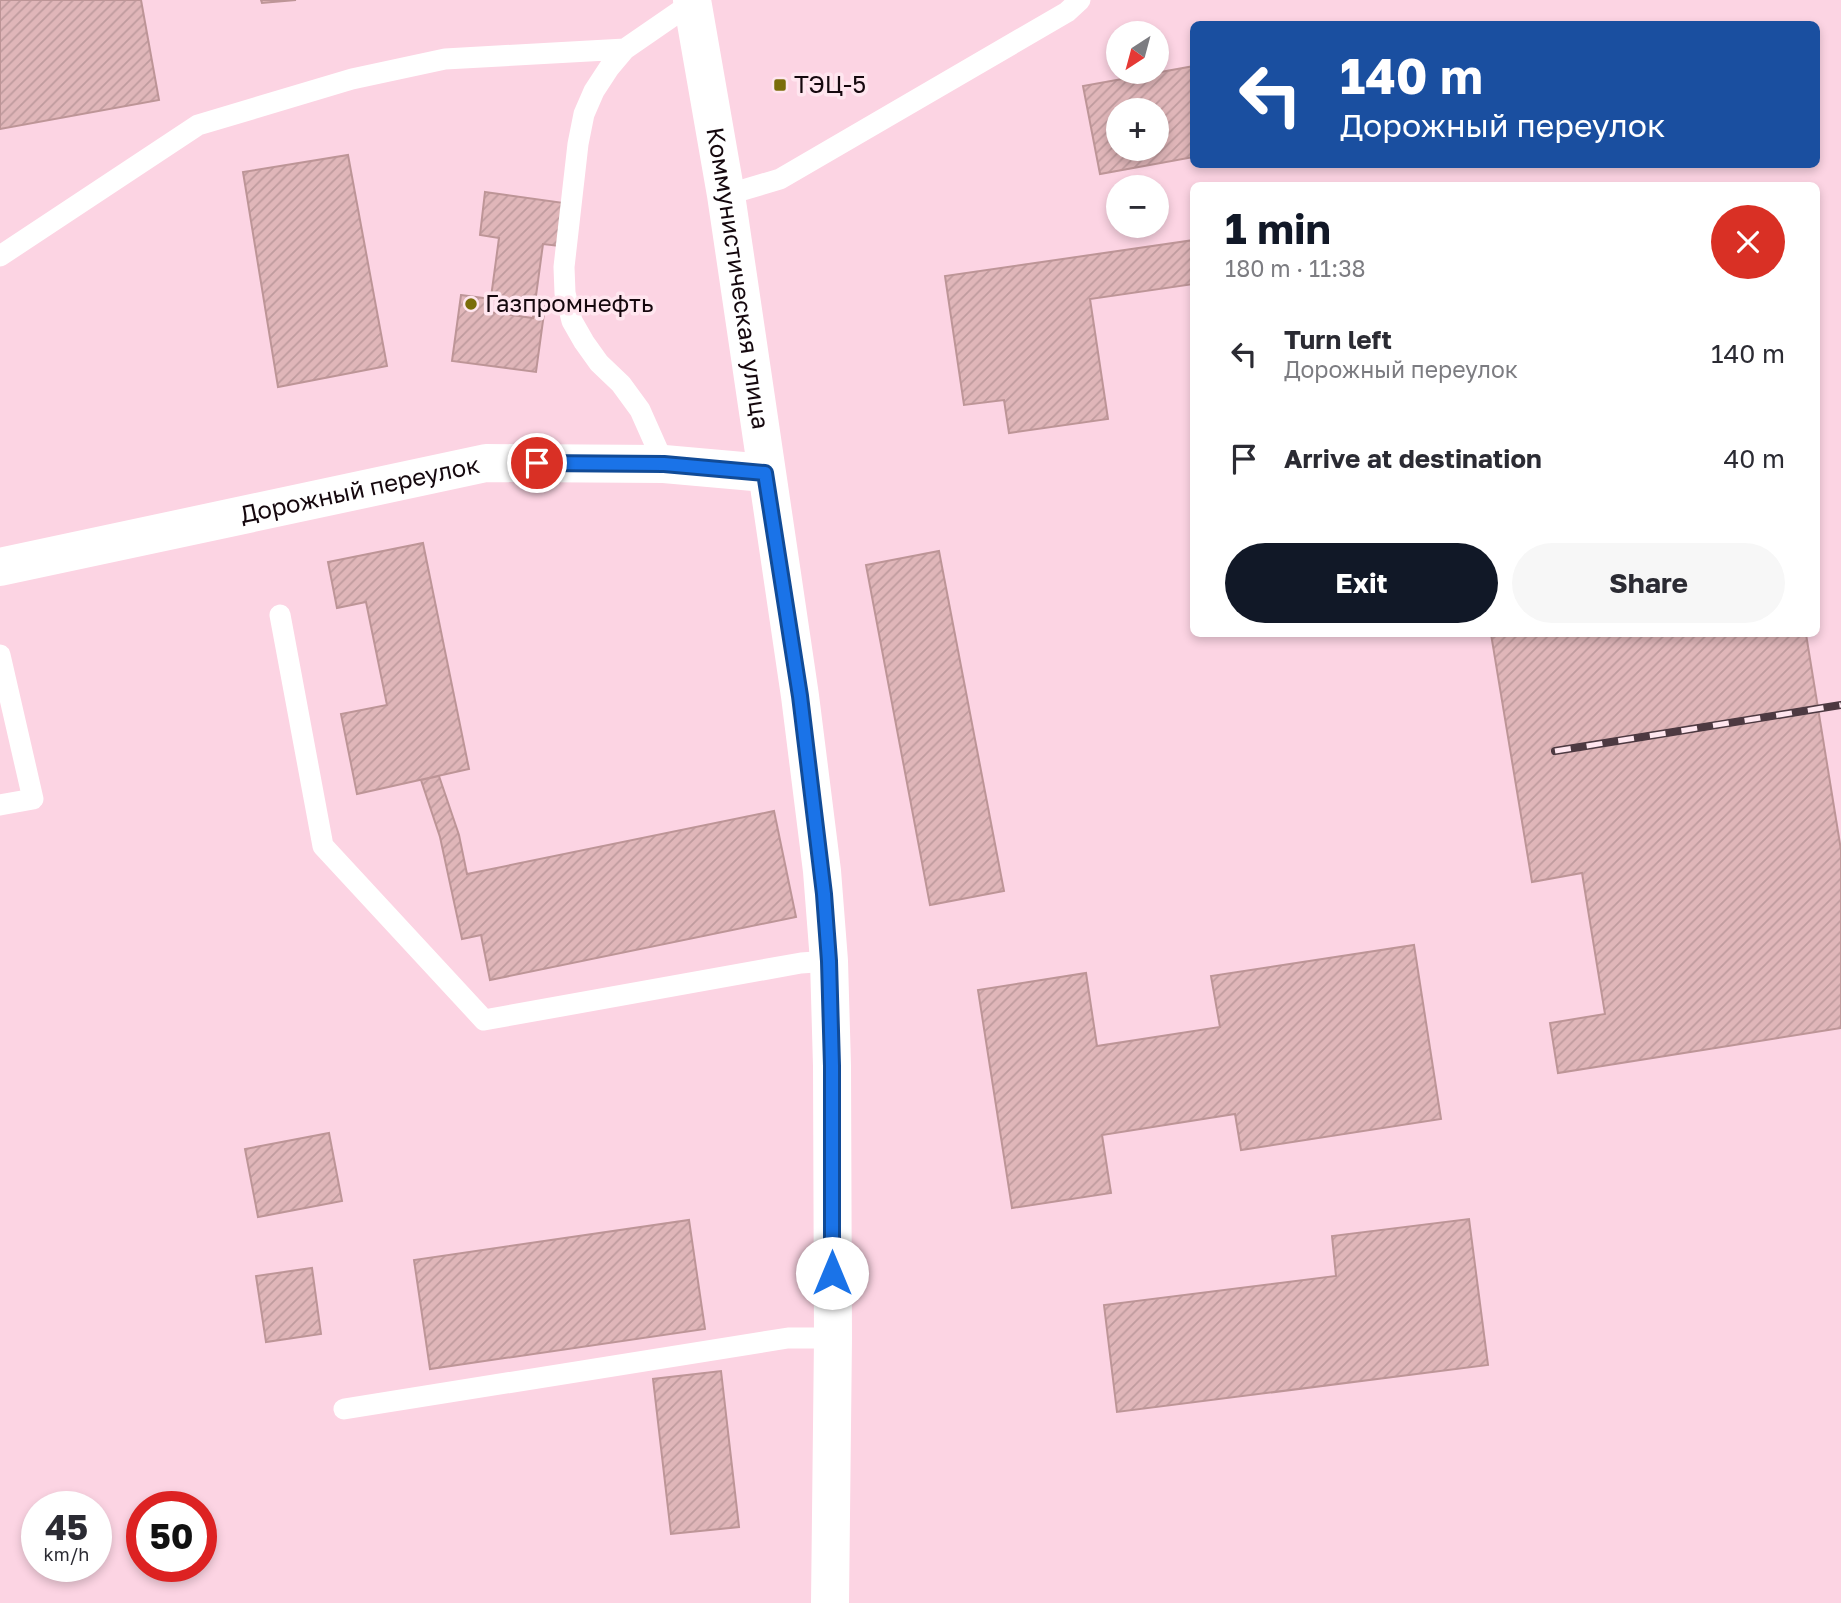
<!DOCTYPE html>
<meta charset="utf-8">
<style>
body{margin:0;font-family:"Golos Text",sans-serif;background:#f7f7f7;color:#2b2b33;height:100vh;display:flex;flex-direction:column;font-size:26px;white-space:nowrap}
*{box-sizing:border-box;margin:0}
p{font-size:23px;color:#7c7c81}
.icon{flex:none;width:38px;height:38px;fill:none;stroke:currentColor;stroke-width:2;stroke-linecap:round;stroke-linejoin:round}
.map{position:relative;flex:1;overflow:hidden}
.side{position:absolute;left:1190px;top:182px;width:630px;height:455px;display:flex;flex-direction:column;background:#fff;border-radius:10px;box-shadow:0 4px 10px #0003}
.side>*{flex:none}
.guide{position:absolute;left:1190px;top:21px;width:630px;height:147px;border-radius:10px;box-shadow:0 4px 10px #0003;background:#1a4fa0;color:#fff;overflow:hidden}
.needle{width:46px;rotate:216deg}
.tools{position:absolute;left:1106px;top:21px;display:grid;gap:14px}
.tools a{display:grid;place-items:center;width:63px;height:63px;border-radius:50%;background:#fff;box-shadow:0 4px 10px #0003;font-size:35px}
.speed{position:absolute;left:21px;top:1491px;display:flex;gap:14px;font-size:35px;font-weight:700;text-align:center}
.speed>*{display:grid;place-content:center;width:91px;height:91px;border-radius:50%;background:#fff;box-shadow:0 4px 10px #0003;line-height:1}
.speed small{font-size:18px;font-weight:400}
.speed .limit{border:10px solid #d22;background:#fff;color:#111}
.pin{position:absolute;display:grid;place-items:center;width:60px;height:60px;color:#fff;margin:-30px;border:4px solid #fff;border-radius:50%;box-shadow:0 2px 7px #0007}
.me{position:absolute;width:77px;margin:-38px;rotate:0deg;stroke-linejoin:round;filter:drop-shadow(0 0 5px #0008)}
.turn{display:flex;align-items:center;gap:24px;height:147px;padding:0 35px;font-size:32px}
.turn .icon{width:91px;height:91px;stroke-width:2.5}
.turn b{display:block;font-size:49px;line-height:60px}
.round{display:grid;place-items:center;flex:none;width:74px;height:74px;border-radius:37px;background:#f7f7f7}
.headline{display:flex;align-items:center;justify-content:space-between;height:119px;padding:0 35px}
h1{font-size:42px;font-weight:700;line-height:52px;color:#111827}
.action{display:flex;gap:14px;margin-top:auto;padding:14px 35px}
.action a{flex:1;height:80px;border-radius:42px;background:#111827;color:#fff;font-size:28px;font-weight:700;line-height:80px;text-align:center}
.action a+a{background:#f7f7f7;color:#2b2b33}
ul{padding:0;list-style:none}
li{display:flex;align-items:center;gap:21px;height:105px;padding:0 35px}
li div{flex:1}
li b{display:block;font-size:26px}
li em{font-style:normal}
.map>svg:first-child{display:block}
</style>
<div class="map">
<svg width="1841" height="1603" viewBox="0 0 1841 1603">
<defs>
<pattern id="building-hatch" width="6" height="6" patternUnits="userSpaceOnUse" patternTransform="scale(1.75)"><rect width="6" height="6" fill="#e0b6b9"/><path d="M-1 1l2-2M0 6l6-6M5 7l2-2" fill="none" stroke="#bf9b9e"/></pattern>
</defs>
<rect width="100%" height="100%" fill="#fcd4e3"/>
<!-- building -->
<path fill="url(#building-hatch)" stroke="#bd9597" stroke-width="2" fill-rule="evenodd" d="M0 0H141L159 100 0 129Z
M261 0H296L262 3Z
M1194 66V157L1100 174 1083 86ZM1118 110H1157V149H1118Z
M348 155 387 366 278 387 243 172Z
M485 192 564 203 559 246 543 244 533 318 489 312 499 238 480 235Z
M1194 240V284L1090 299 1108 419 1009 433 1004 400 964 405 945 276Z
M461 295 545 306 536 372 452 361Z
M423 543 469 769 357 794 341 714 387 705 366 602 337 608 328 562Z
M939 551 1004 891 930 905 866 565Z
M1491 634H1806L1841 850V1028L1558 1073 1550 1023 1605 1014 1582 873 1532 882Z
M439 776 459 835 467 874 774 811 796 917 490 980 481 935 462 939 440 837 421 780Z
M1414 945 1441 1119 1241 1150 1235 1114 1102 1135 1111 1193 1012 1208 978 990 1086 973 1097 1046 1220 1027 1211 976Z
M329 1133 342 1201 258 1217 245 1149Z
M1469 1219 1488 1365 1117 1412 1104 1305 1336 1276 1332 1236Z
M689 1220 705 1329 430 1369 414 1260Z
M312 1268 321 1334 266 1342 256 1276Z
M721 1371 739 1527 671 1534 653 1379Z"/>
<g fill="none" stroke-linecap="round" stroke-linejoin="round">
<!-- lane -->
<path stroke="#fff" stroke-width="21" d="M726 195 780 179 1067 12 1080 0
M0 256 198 125 352 79 445 59 625 49
M664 464 640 410 621 384 599 363 584 342 572 321 565 293 564 267 578 144 584 114 594 91 609 68 625 49 696 0
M280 615 323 846 484 1020 801 963 829 961
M0 655 33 799 0 805
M344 1409 788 1338H833"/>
<!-- street -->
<path stroke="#fff" stroke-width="38" id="s1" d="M0 567 486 463 664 464 765 473"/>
<!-- secondary -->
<path stroke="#fff" stroke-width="38" id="s2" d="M692 0 726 195 800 696 822 871 829 961 832 1066 833 1338 830 1603"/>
<!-- rail casing -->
<g stroke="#4d3941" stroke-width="8">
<path id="rail" d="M1555 751 1841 705"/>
</g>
<!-- rail -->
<use href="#rail" stroke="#ffe6ef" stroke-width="5" stroke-dasharray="16" stroke-linecap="butt"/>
</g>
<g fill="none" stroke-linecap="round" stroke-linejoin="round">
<!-- route casing -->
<g stroke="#114b97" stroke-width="18">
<path id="route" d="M537 463 664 464 765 473 800 696 824 894 829 961 832 1066V1273"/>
</g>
<!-- route -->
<use href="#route" stroke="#1a73e8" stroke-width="12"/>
</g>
<!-- markers -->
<g fill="#7a6d09" stroke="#ffe6ef" stroke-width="2.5">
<rect x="773" y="78" width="14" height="14" rx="3.5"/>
<circle cx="471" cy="304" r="7"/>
</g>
<g text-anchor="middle" stroke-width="7" stroke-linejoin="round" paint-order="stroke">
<!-- poi labels -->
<g font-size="24" fill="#15080e" stroke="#ffe6ef" text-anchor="start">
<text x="794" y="93">ТЭЦ-5</text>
<text x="485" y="312">Газпромнефть</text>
</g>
<!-- street labels -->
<g font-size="24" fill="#15080e" stroke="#ffe6ef">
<text dy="8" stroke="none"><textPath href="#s2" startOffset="282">Коммунистическая улица</textPath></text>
<text dy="8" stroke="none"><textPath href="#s1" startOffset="368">Дорожный переулок</textPath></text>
</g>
</g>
</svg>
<div class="tools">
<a><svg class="needle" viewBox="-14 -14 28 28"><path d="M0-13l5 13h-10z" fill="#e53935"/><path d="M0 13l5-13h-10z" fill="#7c7c81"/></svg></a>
<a>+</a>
<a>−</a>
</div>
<div class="speed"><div>45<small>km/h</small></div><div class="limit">50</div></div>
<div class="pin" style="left:537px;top:463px;background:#d93025"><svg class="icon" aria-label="arrive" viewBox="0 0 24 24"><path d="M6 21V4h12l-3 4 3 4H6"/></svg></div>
<svg class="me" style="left:832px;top:1273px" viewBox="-20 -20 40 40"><circle r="19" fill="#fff"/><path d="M0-13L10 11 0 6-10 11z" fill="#1a73e8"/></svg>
<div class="guide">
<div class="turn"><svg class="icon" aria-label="left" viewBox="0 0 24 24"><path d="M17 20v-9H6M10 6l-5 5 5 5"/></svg><div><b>140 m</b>Дорожный переулок</div></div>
</div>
<section class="side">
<div class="headline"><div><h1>1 min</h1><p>180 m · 11:38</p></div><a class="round" style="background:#d93025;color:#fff"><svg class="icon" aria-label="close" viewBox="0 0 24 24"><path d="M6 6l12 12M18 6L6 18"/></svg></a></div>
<ul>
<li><svg class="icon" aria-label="left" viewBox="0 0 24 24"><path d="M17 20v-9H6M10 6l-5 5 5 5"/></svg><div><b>Turn left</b><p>Дорожный переулок</p></div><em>140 m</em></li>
<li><svg class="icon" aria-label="arrive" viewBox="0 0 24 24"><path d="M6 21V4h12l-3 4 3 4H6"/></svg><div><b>Arrive at destination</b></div><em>40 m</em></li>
</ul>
<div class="action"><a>Exit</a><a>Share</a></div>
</section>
</div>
